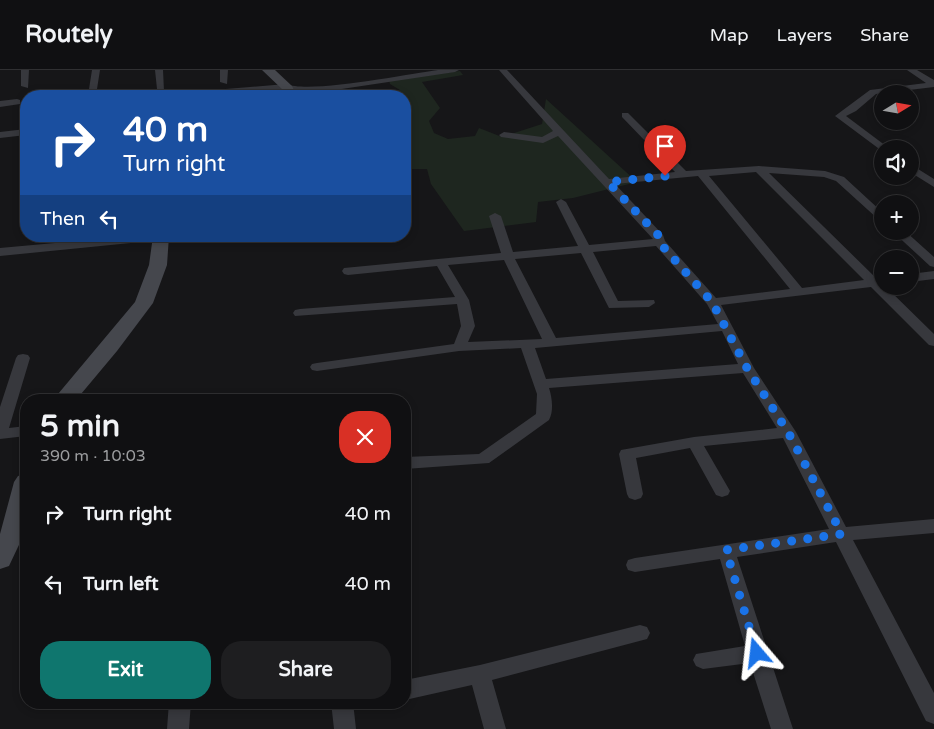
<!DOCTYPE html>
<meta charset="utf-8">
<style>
body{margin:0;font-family:"Varela Round",sans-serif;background:#1e1e20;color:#f1f3f6;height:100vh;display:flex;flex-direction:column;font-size:19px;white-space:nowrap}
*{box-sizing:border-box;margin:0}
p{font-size:16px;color:#9c9d9f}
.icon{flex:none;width:28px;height:28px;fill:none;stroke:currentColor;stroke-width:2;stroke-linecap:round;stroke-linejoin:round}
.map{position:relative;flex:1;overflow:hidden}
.sheet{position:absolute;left:20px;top:324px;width:391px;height:315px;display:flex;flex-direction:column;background:#101012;border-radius:20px;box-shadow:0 2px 8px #0003,0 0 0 1px #303032}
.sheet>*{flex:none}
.guide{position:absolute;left:20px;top:20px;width:391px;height:152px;border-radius:20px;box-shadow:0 2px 8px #0003,0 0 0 1px #303032;background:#1a4fa0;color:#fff;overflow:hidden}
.needle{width:32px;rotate:79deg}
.fabs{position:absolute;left:874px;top:15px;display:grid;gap:10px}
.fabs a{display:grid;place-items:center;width:45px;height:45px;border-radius:50%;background:#101012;box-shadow:0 2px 8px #0003,0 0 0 1px #303032;font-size:25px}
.pin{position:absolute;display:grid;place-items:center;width:42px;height:42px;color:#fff;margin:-51px -21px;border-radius:50% 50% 50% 0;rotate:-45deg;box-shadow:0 0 5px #0007}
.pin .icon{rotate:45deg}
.me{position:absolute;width:55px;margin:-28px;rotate:343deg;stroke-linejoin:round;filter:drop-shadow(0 0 4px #0008)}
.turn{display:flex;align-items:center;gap:18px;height:105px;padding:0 20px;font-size:22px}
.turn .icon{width:65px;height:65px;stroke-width:2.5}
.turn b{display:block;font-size:35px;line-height:42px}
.then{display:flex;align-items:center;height:48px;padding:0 20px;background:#0003;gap:10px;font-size:19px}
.round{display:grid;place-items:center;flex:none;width:52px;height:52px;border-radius:20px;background:#1e1e20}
.head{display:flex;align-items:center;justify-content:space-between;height:85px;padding:0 20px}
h1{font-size:30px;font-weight:700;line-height:38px}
.cta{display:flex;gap:10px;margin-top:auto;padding:10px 20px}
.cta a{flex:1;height:58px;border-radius:20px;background:#0f766e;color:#fff;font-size:20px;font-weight:700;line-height:58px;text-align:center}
.cta a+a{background:#1e1e20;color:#f1f3f6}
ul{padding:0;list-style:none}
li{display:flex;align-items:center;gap:15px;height:70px;padding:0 20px}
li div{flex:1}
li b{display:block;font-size:19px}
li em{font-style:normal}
header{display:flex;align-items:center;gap:30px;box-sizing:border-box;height:70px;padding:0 25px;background:#101012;border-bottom:1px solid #303032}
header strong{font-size:24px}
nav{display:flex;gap:28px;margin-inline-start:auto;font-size:18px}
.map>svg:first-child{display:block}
</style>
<header>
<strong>Routely</strong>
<nav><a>Map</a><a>Layers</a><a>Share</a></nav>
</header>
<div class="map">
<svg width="934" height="659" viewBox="0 0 934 659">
<rect width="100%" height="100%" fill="#161618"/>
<!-- green -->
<path fill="#1e261f" d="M460 1 463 5 422 12 440 38 429 51 434 63 448 69 475 66 479 58 502 67 542 54 546 29 637 112 573 128 538 132 536 152 464 161 431 114 427 99H405V26H387L388 24 400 20 390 14 389 10Z"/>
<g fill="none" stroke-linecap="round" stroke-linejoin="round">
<!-- street -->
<path fill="#37383d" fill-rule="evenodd" d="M21 0H29L28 18 21 16Z
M92 0H100L97 19 93 22 89 19Z
M155 0H163L164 21 157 19Z
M220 0H228L227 14 220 12Z
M438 0H459L455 2 315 23 288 22 284 20 205 26H173L177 23 286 14C310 24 407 4 438 0Z
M499 0H507L609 109 675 102 622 47V43H628L686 101 759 96 825 101 844 107 882 142V150L878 149 836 111 824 107 769 103 877 209H882V216H885L934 264V276L929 275 871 217 721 235 754 298 796 362 846 457 934 449V463L853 470 934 623V654L926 651 836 472 737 487 793 659H771L750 593 703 599 696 596 693 590 696 584 745 576 720 489 635 502 628 500 626 495 628 490 635 488 829 459 783 368 704 376 730 421 728 425 722 427 716 425 690 378 636 388 643 424 641 428 635 430 629 428 627 424 619 384 621 380 694 367 777 358 743 303 549 318C552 327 554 341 549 350L489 393 405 399V387L479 384 536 344 537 324 521 278 459 281 317 301 312 300 310 297 312 294 317 293 454 274 461 256 457 234 295 246 293 243 295 240 300 239 455 227 437 196 348 205 344 204 342 201 344 198 501 183 489 146 495 143 501 146 513 182 578 176 556 132 561 129 566 132 589 175 653 169 558 66 543 73 501 67 499 65 504 62 542 67 553 61ZM756 102 864 210 802 218 709 106ZM698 106 790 219 716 228 665 171 663 165 615 114ZM656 176 707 234 718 254 556 268 515 189 581 183 609 238 649 237 655 233 654 230 618 231 593 182ZM504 190 542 269 468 272 475 256 469 230 448 195ZM722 261 738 294 546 309 535 278Z
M907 0H917L934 10V17L876 24 856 41 846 46 890 79H882V81L835 46 870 20 926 13Z
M17 29 20 30V34L0 37V31Z
M26 59V65L0 68V62Z
M910 94 934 109V117L910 102Z
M892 161H905L934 187V197L930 196Z
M132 166 167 167 161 170 0 186V178Z
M934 201V209L910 212V204Z
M23 284 28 285 30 288 9 358 26 356V366L0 369V337L16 288 18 285Z
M640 555 647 557 650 563 647 569 492 610 506 659H484L472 615 405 630V610L480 595Z
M169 632H191L189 659H167Z
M331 632H353L356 659H334Z"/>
<!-- secondary -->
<path fill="#45474d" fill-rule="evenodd" d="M262 0H275L292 16 297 26H285L283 20Z
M153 166H169L167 195 153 233 117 281 76 330H53L135 232 149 195Z
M26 404V460L9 496 0 499V464L14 412 18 406Z"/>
</g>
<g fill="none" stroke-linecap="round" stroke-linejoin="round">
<!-- route -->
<path stroke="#1a73e8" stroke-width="9" stroke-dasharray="0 16.2" d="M665 106 608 112 659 166V172L712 232 747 298 788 362 842 464 726 480 757 583"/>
</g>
</svg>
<div class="fabs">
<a><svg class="needle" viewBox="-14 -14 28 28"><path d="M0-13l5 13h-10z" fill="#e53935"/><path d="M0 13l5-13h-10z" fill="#9c9d9f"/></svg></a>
<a><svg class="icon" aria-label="sound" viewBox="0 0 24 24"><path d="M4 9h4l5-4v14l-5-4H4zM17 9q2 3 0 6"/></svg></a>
<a>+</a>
<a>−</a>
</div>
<div class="pin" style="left:665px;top:106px;background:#d93025"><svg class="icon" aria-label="arrive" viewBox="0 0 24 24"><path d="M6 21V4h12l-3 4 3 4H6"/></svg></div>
<svg class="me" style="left:757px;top:583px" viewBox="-20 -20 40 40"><path d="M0-17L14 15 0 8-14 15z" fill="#1a73e8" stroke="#fff" stroke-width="4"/></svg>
<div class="guide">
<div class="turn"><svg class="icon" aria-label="right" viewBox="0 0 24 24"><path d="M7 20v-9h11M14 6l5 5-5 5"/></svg><div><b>40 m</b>Turn right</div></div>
<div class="then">Then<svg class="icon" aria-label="left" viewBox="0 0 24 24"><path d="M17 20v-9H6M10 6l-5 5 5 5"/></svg></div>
</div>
<section class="sheet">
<div class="head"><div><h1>5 min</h1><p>390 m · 10:03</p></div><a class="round" style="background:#d93025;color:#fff"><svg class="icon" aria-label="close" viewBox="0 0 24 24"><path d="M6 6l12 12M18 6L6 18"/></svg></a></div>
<ul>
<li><svg class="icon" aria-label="right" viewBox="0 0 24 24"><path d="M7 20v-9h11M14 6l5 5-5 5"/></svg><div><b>Turn right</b></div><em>40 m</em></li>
<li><svg class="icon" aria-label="left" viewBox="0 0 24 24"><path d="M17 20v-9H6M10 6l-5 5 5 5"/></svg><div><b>Turn left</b></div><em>40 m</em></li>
</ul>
<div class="cta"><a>Exit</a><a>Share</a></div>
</section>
</div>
